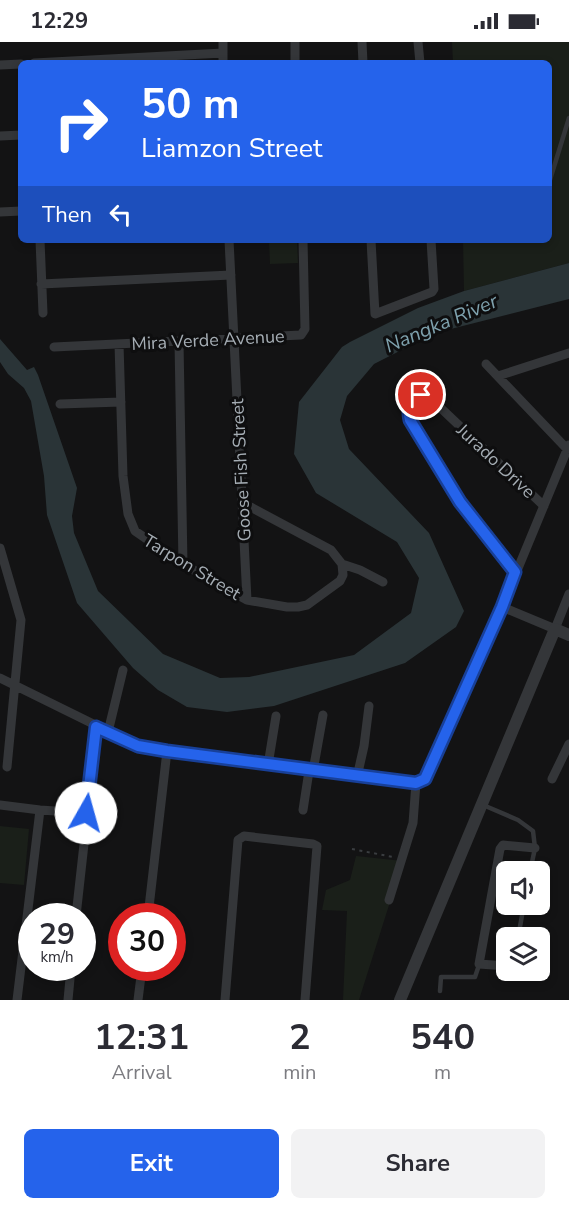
<!DOCTYPE html>
<style>
body{margin:0;font-family:"Nunito Sans",sans-serif;background:#f2f2f3;color:#2b2b33;height:100vh;display:flex;flex-direction:column;font-size:22px;white-space:nowrap}
*{box-sizing:border-box;margin:0}
p{font-size:20px;color:#7c7c81}
.icon{flex:none;width:33px;height:33px;fill:none;stroke:currentColor;stroke-width:2;stroke-linecap:round;stroke-linejoin:round}
.map{position:relative;height:958px;overflow:hidden}
.sheet{display:flex;flex-direction:column;background:#fff;flex:1}
.sheet>*{flex:none}
.guide{position:absolute;left:18px;top:18px;width:534px;height:183px;border-radius:9px;box-shadow:0 3px 9px #0003;background:#2563eb;color:#fff;overflow:hidden}
.controls{position:absolute;left:496px;top:819px;display:grid;gap:12px}
.controls a{display:grid;place-items:center;width:54px;height:54px;border-radius:9px;background:#fff;box-shadow:0 3px 9px #0003;font-size:30px}
.speed{position:absolute;left:18px;top:861px;display:flex;gap:12px;font-size:30px;font-weight:700;text-align:center}
.speed>*{display:grid;place-content:center;width:78px;height:78px;border-radius:50%;background:#fff;box-shadow:0 3px 9px #0003;line-height:1}
.speed small{font-size:15px;font-weight:400}
.speed .limit{border:9px solid #d22;background:#fff;color:#111}
.pin{position:absolute;display:grid;place-items:center;width:51px;height:51px;color:#fff;margin:-26px;border:3px solid #fff;border-radius:50%;box-shadow:0 2px 6px #0007}
.me{position:absolute;width:66px;margin:-33px;rotate:7deg;stroke-linejoin:round;filter:drop-shadow(0 0 4px #0008)}
.turn{display:flex;align-items:center;gap:21px;height:126px;padding:0 24px;font-size:27px}
.turn .icon{width:78px;height:78px;stroke-width:2.5}
.turn b{display:block;font-size:42px;line-height:51px}
.then{display:flex;align-items:center;height:57px;padding:0 24px;background:#0003;gap:12px;font-size:22px}
.eta{display:flex;justify-content:space-evenly;align-items:center;height:102px;text-align:center}
.eta b{font-size:36px;font-weight:700;line-height:42px}
.action{display:flex;gap:12px;margin-top:auto;padding:12px 24px}
.action a{flex:1;height:69px;border-radius:9px;background:#2563eb;color:#fff;font-size:24px;font-weight:700;line-height:69px;text-align:center}
.action a+a{background:#f2f2f3;color:#2b2b33}
.status{display:flex;justify-content:space-between;align-items:center;height:42px;padding:0 30px;background:#fff;direction:ltr}
.status svg{height:16px;fill:currentColor}
.map>svg:first-child{display:block}
</style>
<div class="status"><b>12:29</b><svg viewBox="0 0 49 12"><path d="M0 12V9h3v3zM5 12V6h3v6zM10 12V3h3v9zM15 12V0h3v12zM26 1h20v11H26zM47 4h2v5h-2z"/></svg></div>
<div class="map">
<svg width="569" height="958" viewBox="0 0 569 958">
<rect width="100%" height="100%" fill="#131314"/>
<!-- green -->
<path fill="#1a1f19" d="M452 0H569V221L464 249 463 198H549V21H453Z
M269 198H297L298 221 270 222Z
M0 784 29 787 24 843 0 841Z
M356 814 403 819 359 958H343L347 869 322 868 326 848 350 838Z"/>
<!-- water -->
<path fill="#2a3437" d="M569 221V257L435 291 374 322 347 354 340 378 349 407 429 491 464 569 456 585 405 621 274 664 227 670 187 665 158 648 133 626 77 561 47 473 44 434 31 359 24 346 8 332 0 320V297L27 328 34 325 38 333 77 446 72 474 74 491 98 549 163 612 220 636 249 635 354 613 411 571 419 536 397 500 316 451 294 412 299 360 342 305 350 300 418 266 464 249Z"/>
<g fill="none" stroke-linecap="round" stroke-linejoin="round">
<!-- path -->
<path stroke="#3a3d40" stroke-width="2" stroke-dasharray="3 4.5" stroke-linecap="butt" d="M352 807 393 815"/>
<!-- service -->
<path stroke="#343639" stroke-width="4.5" d="M549 141 569 76
M483 763 518 778 533 789 535 806 530 830
M518 896 524 862
M440 949 441 935H475L479 923"/>
<!-- minor -->
<path stroke="#343639" stroke-width="9" d="M223 0V21
M295 0V21
M362 0 363 21
M418 0 420 21
M34 21 223 11
M0 23 21 22
M0 94 21 93
M0 170 21 169
M40 198 43 271
M229 198 247 558
M371 198 375 272 432 250 434 247 431 198
M41 242 231 233
M179 300 183 522
M119 302 123 434 128 472 135 489 183 522 247 558 287 565H298L307 563 340 539 343 533 342 522
M54 305 301 293 305 287 303 198
M486 322 567 407
M498 334 569 311
M60 362 121 360
M243 461 331 508 342 522 360 528 383 540
M0 506 21 578 7 725
M515 530 460 460 410 378C406 366 412 352 427 353L544 464
M502 565 555 587 569 552
M0 636 138 704 357 735 419 741 425 737 502 565 569 403
M108 690 123 628
M268 723 276 674
M313 729 323 673
M357 735 364 704 369 664
M552 737 569 702
M0 763 40 768 86 771
M303 768 309 729
M389 858 413 781 416 741
M76 874 97 685
M148 874 167 709
M507 924 479 922 500 807 503 803 535 806
M540 925H541
M17 958 40 768
M68 958 71 926
M138 958 142 926
M225 958 238 798 244 794 313 802 317 804 305 958"/>
<!-- tertiary -->
<path stroke="#343639" stroke-width="12" d="M400 958 555 587 569 593"/>
</g>
<g fill="none" stroke-linecap="round" stroke-linejoin="round">
<!-- route casing -->
<g stroke="#184099" stroke-width="15">
<path id="route" d="M86 771 96 685 138 704 167 709 416 741 425 737 502 565 515 530 460 460 410 378C407 367 411 358 421 353"/>
</g>
<!-- route -->
<use href="#route" stroke="#2563eb" stroke-width="10"/>
</g>
<g text-anchor="middle" stroke-width="6" stroke-linejoin="round" paint-order="stroke">
<!-- street labels -->
<g font-size="18" fill="#a5adb4" stroke="#0e0e0f">
<text transform="translate(208 298) rotate(-3)" y="6">Mira Verde Avenue</text>
<text transform="translate(496 419) rotate(43)" y="6">Jurado Drive</text>
<text transform="translate(241 428) rotate(-93)" y="6">Goose Fish Street</text>
<text transform="translate(192 525) rotate(31)" y="6">Tarpon Street</text>
</g>
<!-- water labels -->
<g font-size="20" font-style="italic" fill="#7ea1ad" stroke="#0e0e0f">
<text transform="translate(441 281) rotate(-23)" y="7">Nangka River</text>
</g>
</g>
</svg>
<div class="controls">
<a><svg class="icon" aria-label="sound" viewBox="0 0 24 24"><path d="M4 9h4l5-4v14l-5-4H4zM17 9q2 3 0 6"/></svg></a>
<a><svg class="icon" aria-label="layers" viewBox="0 0 24 24"><path d="M12 4l9 5-9 5-9-5zM3 14l9 5 9-5"/></svg></a>
</div>
<div class="speed"><div>29<small>km/h</small></div><div class="limit">30</div></div>
<div class="pin" style="left:421px;top:353px;background:#d93025"><svg class="icon" aria-label="arrive" viewBox="0 0 24 24"><path d="M6 21V4h12l-3 4 3 4H6"/></svg></div>
<svg class="me" style="left:86px;top:771px" viewBox="-20 -20 40 40"><circle r="19" fill="#fff"/><path d="M0-13L10 11 0 6-10 11z" fill="#2563eb"/></svg>
<div class="guide">
<div class="turn"><svg class="icon" aria-label="right" viewBox="0 0 24 24"><path d="M7 20v-9h11M14 6l5 5-5 5"/></svg><div><b>50 m</b>Liamzon Street</div></div>
<div class="then">Then<svg class="icon" aria-label="left" viewBox="0 0 24 24"><path d="M17 20v-9H6M10 6l-5 5 5 5"/></svg></div>
</div>
</div>
<section class="sheet">
<div class="eta">
<div><b>12:31</b><p>Arrival</p></div>
<div><b>2</b><p>min</p></div>
<div><b>540</b><p>m</p></div>
</div>
<div class="action"><a>Exit</a><a>Share</a></div>
</section>
